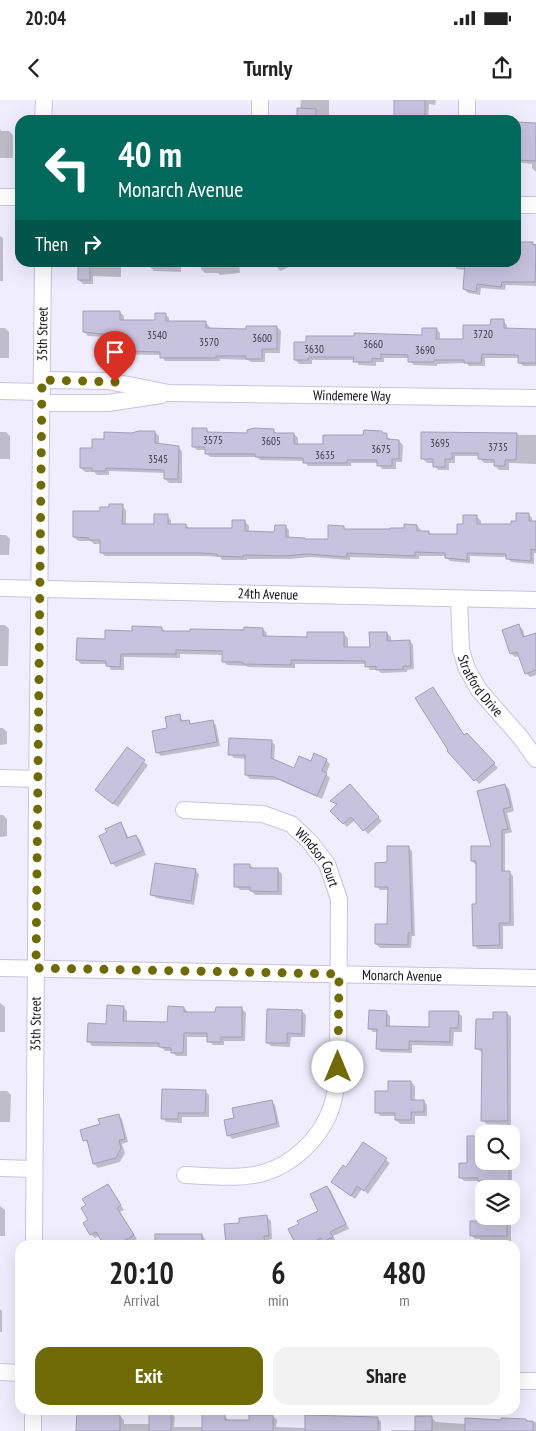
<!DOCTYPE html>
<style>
body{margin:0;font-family:"PT Sans Narrow",sans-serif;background:#f2f2f2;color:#222;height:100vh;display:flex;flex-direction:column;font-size:19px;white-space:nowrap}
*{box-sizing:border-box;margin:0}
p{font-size:16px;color:#767676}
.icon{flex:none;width:28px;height:28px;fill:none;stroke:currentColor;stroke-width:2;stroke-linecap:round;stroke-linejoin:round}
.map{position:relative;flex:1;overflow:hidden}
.panel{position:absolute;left:15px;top:1140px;width:505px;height:175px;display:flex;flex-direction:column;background:#fff;border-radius:15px;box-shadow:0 5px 20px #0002}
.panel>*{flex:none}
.top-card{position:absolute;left:15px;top:15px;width:506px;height:152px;border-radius:15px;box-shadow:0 5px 20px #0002;background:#00695c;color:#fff;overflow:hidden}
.tools{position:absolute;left:475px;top:1025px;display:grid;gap:10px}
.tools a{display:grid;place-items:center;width:45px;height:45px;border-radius:10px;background:#fff;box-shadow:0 5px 20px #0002;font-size:25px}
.pin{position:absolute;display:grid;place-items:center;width:42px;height:42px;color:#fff;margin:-51px -21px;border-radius:50% 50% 50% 0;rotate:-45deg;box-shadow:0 0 5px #0007}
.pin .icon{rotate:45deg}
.me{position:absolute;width:55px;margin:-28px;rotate:0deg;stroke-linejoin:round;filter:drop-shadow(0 0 4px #0008)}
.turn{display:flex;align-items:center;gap:18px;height:105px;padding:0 20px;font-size:22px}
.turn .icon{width:65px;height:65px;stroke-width:2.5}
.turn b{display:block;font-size:35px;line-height:42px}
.then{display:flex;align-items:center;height:48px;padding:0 20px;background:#0003;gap:10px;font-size:19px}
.eta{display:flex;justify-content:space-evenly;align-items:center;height:85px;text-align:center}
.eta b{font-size:30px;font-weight:600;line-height:35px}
.button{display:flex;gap:10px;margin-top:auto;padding:10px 20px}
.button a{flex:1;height:58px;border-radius:15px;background:#6e6a05;color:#fff;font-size:20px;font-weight:600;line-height:58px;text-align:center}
.button a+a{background:#f2f2f2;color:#222}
.status{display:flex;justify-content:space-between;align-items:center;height:35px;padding:0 25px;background:#fff;direction:ltr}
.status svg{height:14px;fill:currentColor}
header{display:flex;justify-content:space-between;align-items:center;height:65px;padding:0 20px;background:#fff;font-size:22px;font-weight:600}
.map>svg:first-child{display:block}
</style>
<div class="status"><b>20:04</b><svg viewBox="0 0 49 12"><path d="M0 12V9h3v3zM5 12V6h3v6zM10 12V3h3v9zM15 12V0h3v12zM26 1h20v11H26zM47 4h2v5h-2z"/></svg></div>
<header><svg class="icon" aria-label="back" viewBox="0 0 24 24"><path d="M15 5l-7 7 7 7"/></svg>Turnly<svg class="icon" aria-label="share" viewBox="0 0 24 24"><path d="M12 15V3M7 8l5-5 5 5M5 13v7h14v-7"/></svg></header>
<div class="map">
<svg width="536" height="1331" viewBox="0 0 536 1331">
<rect width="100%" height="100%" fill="#f0edfe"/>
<!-- shadow -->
<path fill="#0003" d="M301 0H329V16H332L336 20H299Z
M395 0H436L435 5 429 4 428 20H395Z
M516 23 536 24V72L532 68V64L516 62Z
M0 28 1 31H9L13 35V58H0Z
M0 136 3 138V181H0Z
M518 143 536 144V186L506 185 505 190 481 188 480 195 468 193 464 189 465 170 457 169 453 165 454 162 518 163Z
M80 162H121V177L93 176V184H83L79 180Z
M150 162H181V172L154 171 150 167Z
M201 162H239L240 173 220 175 218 173H205L201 169Z
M273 162H300L280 171Z
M120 212 124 216V221H156L165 214 169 218V222L206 223 210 227V229L248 230 277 227 281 231 280 253H265V262H251L248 260 220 259V261H165L161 255 108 254 104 250V237L88 236 84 232Z
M503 221 507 225V230L536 231V266H523L519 262V258H485V266H469L466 263 437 264V266L414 265 410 261V258H384V262H376V266L359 265 355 260H312V264H299L295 260V244L423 236 436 229 440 233V240H464Z
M0 228H5L9 232V258H0Z
M207 330 211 334H248L273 330 277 334H294L298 338V346H325L381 332 390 339V341H399L403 345 402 362H396V369H382L378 363H351V366H308L304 361 260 360 257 357H210L206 353V350H197L193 346Z
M0 332H6L10 336V359H0Z
M155 332 159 336V345L178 347 182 351V383H169L165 379 166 373 109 371V375H97L94 372H85L81 368 93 350 105 340V334Z
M423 334 536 335V364L509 363V370H499L495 366V363H484L480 359V356H455V363H449V370H438L435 366V363H427L423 359Z
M122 406 126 410V425H155L167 416 171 420V425H186L190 429 233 430 245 422 249 426V432L276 433 285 426 289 430V439L306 440H329L343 427 346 430 405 429 417 426 421 430V433H429L432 435H458L465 425 477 417 481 421V425H513L528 414 532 418V422H536V453H534V464L511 462 507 457 470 456V463L450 461 445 456H419V459L350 457V460L311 457 290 459H247V460H222L220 457 205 456H105L101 452V444H94L91 441H78L74 437 101 412Z
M0 435H6L10 439 9 455H0Z
M0 525H5L9 529 8 566H0Z
M519 526 523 530 525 538 536 534V575L530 577 526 573 520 556 515 557 511 553Z
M162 528 166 532 263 529 267 533 266 538 308 539 344 534 348 538V548H371L387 533 391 537V542L410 541 413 545 414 569 407 570V572L381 573 378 570H370L366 564H295V568L248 567 246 566 227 565 223 561V555L180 554V558L124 557V570H111L108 564H81L77 560 106 540 133 532Z
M433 588 465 636 467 635 498 668 479 684 449 651Z
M179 615 184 622 188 621 192 625 212 621 216 625 220 646 161 656 157 652 169 629Z
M0 628H3L7 632V644L0 645Z
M271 641 275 645 274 661 295 669 326 660 330 664 326 674 330 678 322 699 279 680 250 679 246 675 247 659 234 658 230 654Z
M127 649 148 665 118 707 100 694Z
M505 685 509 689 514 711 507 713 512 732 505 734V772H509L513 776 514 826H503V849H478L474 845 477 805 476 765 472 761 492 748Z
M353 689 382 721 368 734 355 720 347 727 332 711 338 706 332 701Z
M0 715H3L7 719V736L0 737Z
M120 724 124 728 129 739 136 736 140 740 146 755 116 767 112 763Z
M408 747 412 751 415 836H412L411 848H380L376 844 389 825V790H380L376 786 388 764Z
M250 765 254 769 278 770 282 774V795H255L251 790H240L236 786Z
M195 770 199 774 194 805 156 798 152 794Z
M0 903 5 907V932H0Z
M123 907 127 911V922L169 923 184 908 188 912 217 914 242 909 246 913 245 941H224V945H213L209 941V937H187V956H176L172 951H165L161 947 92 946 89 942 107 926Z
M302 911 306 915 305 937H291L290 947 271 946 267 942Z
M386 912 390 916V927L430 929 458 913 462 916V932H454L453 946 412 945V953L381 952 377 948 378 932H373L369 928Z
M507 913 511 917V1025L487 1024 483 1021V953L477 949 494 920Z
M411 982 415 986V1001H424L427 1005V1016H415V1024H400L396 1020V1016H380L377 1012 389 992Z
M0 991H7L11 995 10 1022H0Z
M205 991 209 995V1017H182V1023L166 1022 163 1018Z
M271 1001 275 1005 280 1027 232 1039 228 1035 236 1019Z
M118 1015 122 1019 128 1042 122 1044 125 1053 120 1062 98 1068 94 1064 89 1045 85 1040 101 1025Z
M364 1043 390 1063 368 1094 362 1089 355 1099 337 1086Z
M484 1061H495V1064H508L512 1068V1084H501V1089H484V1116H507L511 1120V1145H480V1139H475L471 1135 479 1123V1081H464L460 1077Z
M108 1085 124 1110 120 1112 137 1139 127 1145H105L100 1135 95 1138 91 1134 90 1120Z
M327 1087 331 1091 349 1129 333 1136 336 1141 328 1145 324 1142 319 1145H298L320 1112Z
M0 1106 5 1110V1136H0Z
M267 1117 271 1121 272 1139 268 1140V1145H227L241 1124Z
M202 1135 205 1139V1145H156Z
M0 1209 2 1211V1232H0Z
M93 1312 96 1315 120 1316 124 1320V1324H150L171 1313 175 1317 174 1327H203L225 1316 229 1321 250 1322 273 1316 277 1320 276 1327 306 1328 377 1318 381 1322V1331H77Z
M432 1318 436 1322 466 1324 526 1320 536 1322V1331H391V1330H416Z"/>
<!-- building -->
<path fill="#c7c2de" stroke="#a49eb9" d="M394 0H425V20H394Z
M297 8 316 9V20H297Z
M516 22 536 23V61L516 60Z
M517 142H533V145H536L535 182H502L501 187 477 184 476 192 463 189 465 162H517Z
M78 162H90V180H78Z
M83 211H120V220H155V213H166V221H206V228L246 229V226H277V249H262V259H246V256H216V258H160V252L103 250V234L83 232Z
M491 219H504V228L536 229V263H518V255L482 254 481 263H464V260H434V262H408V255L381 254V259L372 258V262H353L354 257H309L308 260H294V242H306V236H354V233L422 235V228H437L436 239H463V225H490Z
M192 328H207V332L247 333V330L254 328 274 329V333H294V344H323V335H363L364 330 382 331V333H387V339L399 340V359H392V366H377V360H347V363H303V358L255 357V354H205V347H192Z
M138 331H155V343L179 346 178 379H164V370L106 368V371H92V368H80V348H92V339H104V332L132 333Z
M421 332 517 333 516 360H505V366H494V360L478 359V353H452V359H445V367H433V359H421Z
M109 404H123L122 424H154V414H168V424H186V428H232V420H245V431L274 432 275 425H286V437L305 438V439H328V425L344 426V429H390V428H404V424L417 425V431H429V434H457V424H463V415H477V424H511V421H516V413H529V421H536V450L531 449V461L506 459V454L467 453V460L445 458V453L415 452V456L347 453V457L307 454 285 456 243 455V457L217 456V454L200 453H100V440H89V438L73 437V411H100V407H109Z
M519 524 523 537 536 533V570L525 574 517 552 510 554 502 530Z
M132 526 162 527V531H190V529L244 530V527L263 528V536L307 537V532H344V547H370L369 532H387V541L410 540 411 566H403V569L376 570V566L365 567V561L291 560V565L243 564V562H222V551L176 550V554H121L120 567 106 566V561L76 560 77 538 105 539V530L132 531Z
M433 587 464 635 467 633 495 663 474 681 447 651 448 650 415 598Z
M180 614 181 621 189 620 190 624 213 620 217 642 156 653 152 631 167 628 165 617Z
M229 638 272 640 271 658 294 668 299 656 311 661 314 653 327 659 322 671 327 673 317 696 274 677 245 675V655H228Z
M127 647 145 660 113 704 95 690Z
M350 684 379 717 363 731 351 717 343 724 330 711 337 704 330 701Z
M505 684 511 707 503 709 508 729 502 730V771H510V823H499L500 845 473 846 472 804H476V761H471V746H491L477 691Z
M121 722 127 738 136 735 143 751 111 764 99 736 107 732 105 729Z
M387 746H409L412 833H408V845L375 844V824H387L388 787H375V763L387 762Z
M155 763 196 769 191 801 150 795Z
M234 764H250V768H278V792L250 791V787H234Z
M107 905 124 906 123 921 167 922 168 906 184 907V912H215L216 907H242V937H221V942H207V933H184L183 953H171V948L159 947V943L87 942 88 923 106 924Z
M267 909 302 910V934L287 933V943H266Z
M369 910 387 911 386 926 429 927V911H459L458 928H450V942L409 941V950L376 949 377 929H368Z
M493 912H507L508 1021H481L482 949H475L476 919H493Z
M388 981H411V1000H424V1012H411V1020H395V1013H375V991H388Z
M162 989 206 990 205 1013H178V1019H161Z
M272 1000 277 1023 227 1036 224 1020 234 1018 232 1008Z
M119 1014 125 1039 119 1040 121 1048 116 1058 93 1064 87 1040 83 1041 80 1030 100 1024 98 1019Z
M467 1036H484V1061L485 1063H509V1081H478V1078H459V1063H467Z
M363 1042 387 1058 364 1091 357 1086 351 1096 331 1082 343 1065 346 1067Z
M108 1084 121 1105 117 1108 134 1135 117 1145H104L96 1132 90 1135 83 1123 88 1120 81 1108 86 1105 82 1099Z
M327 1086 346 1124 330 1132 333 1137 322 1142 321 1138 307 1145H296L288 1129 299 1124 297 1121 318 1111 310 1094Z
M267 1115 269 1136H264L265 1143 256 1145H226L224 1124 239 1123V1118Z
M478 1116H507V1136H470V1121H478Z
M155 1134H202V1145H155Z
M77 1310 94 1311V1314L120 1315V1331H76Z
M149 1311 171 1312V1331H149Z
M202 1314H225V1320H249V1315H273V1331H202Z
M305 1315 378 1317V1331H305Z
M415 1316H432V1331H415Z
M465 1318 501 1320V1318L526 1319V1321H533V1331H465Z"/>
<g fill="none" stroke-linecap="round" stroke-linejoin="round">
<!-- minor casing -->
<g stroke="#c8c3de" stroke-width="18">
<g id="minor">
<path d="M43 20 44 0"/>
<path d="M260 20V0"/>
<path d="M467 20V0"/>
<path d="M0 97H20"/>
<path d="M516 105H536"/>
<path id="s1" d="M42 280 108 281 169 293 536 298"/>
<path d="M0 291 42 292"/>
<path d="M42 303H108L161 295"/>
<path id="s2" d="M0 488 536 500"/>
<path id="s3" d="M459 499 461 550 467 569 479 590 521 638 536 659"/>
<path d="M0 678 37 679"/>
<path id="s4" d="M184 710 263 714 291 724 310 742 327 764 339 799 338 967C337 984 335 1001 328 1016 317 1041 292 1064 266 1072 243 1080 210 1076 185 1075"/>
<path id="s5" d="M0 868 536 878"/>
<path d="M0 1068 34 1069"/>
<path id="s6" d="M34 1145 37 696 43 162"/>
<path d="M0 1272 20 1273"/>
<path d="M515 1281H536"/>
<path d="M33 1331V1310"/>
</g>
</g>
<!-- minor -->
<use href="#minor" stroke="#fff" stroke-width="16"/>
</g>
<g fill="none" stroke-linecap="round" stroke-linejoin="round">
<!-- route -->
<path stroke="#6e6a05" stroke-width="9" stroke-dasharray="0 16.2" d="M115 282 42 280 36 868 339 874 338 967"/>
</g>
<g text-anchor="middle" stroke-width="4" stroke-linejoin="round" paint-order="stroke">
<!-- number labels -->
<g font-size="11" fill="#3d3a48">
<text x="483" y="238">3720</text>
<text x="157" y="239">3540</text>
<text x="262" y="242">3600</text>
<text x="209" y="246">3570</text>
<text x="373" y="248">3660</text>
<text x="314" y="253">3630</text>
<text x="425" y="254">3690</text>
<text x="213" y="344">3575</text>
<text x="271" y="345">3605</text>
<text x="440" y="347">3695</text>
<text x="498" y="351">3735</text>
<text x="381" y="353">3675</text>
<text x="325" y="359">3635</text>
<text x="158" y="363">3545</text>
</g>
<!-- street labels -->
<g font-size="14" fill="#0f0d16" stroke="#fff">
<text dy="5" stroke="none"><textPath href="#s6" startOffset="911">35th Street</textPath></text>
<text dy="5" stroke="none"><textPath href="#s1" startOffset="311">Windemere Way</textPath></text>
<text dy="5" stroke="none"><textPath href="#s2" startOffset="268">24th Avenue</textPath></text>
<text dy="5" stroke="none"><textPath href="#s3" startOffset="92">Stratford Drive</textPath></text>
<text dy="5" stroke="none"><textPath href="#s4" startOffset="152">Windsor Court</textPath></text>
<text dy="5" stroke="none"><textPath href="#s5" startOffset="402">Monarch Avenue</textPath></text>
<text dy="5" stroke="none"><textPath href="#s6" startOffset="221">35th Street</textPath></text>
</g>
</g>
</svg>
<div class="tools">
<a><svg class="icon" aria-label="search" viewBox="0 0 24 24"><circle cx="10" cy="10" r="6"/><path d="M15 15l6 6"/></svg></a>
<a><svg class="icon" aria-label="layers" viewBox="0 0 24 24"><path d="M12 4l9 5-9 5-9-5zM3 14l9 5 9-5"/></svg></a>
</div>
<div class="pin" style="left:115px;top:282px;background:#d93025"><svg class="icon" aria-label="arrive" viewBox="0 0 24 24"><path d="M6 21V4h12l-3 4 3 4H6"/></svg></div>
<svg class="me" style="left:338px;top:967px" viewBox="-20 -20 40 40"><circle r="19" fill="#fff"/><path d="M0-13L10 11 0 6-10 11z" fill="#6e6a05"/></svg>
<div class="top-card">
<div class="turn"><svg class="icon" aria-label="left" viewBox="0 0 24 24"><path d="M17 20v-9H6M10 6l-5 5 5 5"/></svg><div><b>40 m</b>Monarch Avenue</div></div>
<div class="then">Then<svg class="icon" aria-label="right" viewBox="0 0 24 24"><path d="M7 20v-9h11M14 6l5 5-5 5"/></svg></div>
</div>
<section class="panel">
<div class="eta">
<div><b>20:10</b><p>Arrival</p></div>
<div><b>6</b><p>min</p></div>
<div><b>480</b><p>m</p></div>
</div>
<div class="button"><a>Exit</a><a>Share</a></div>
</section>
</div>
